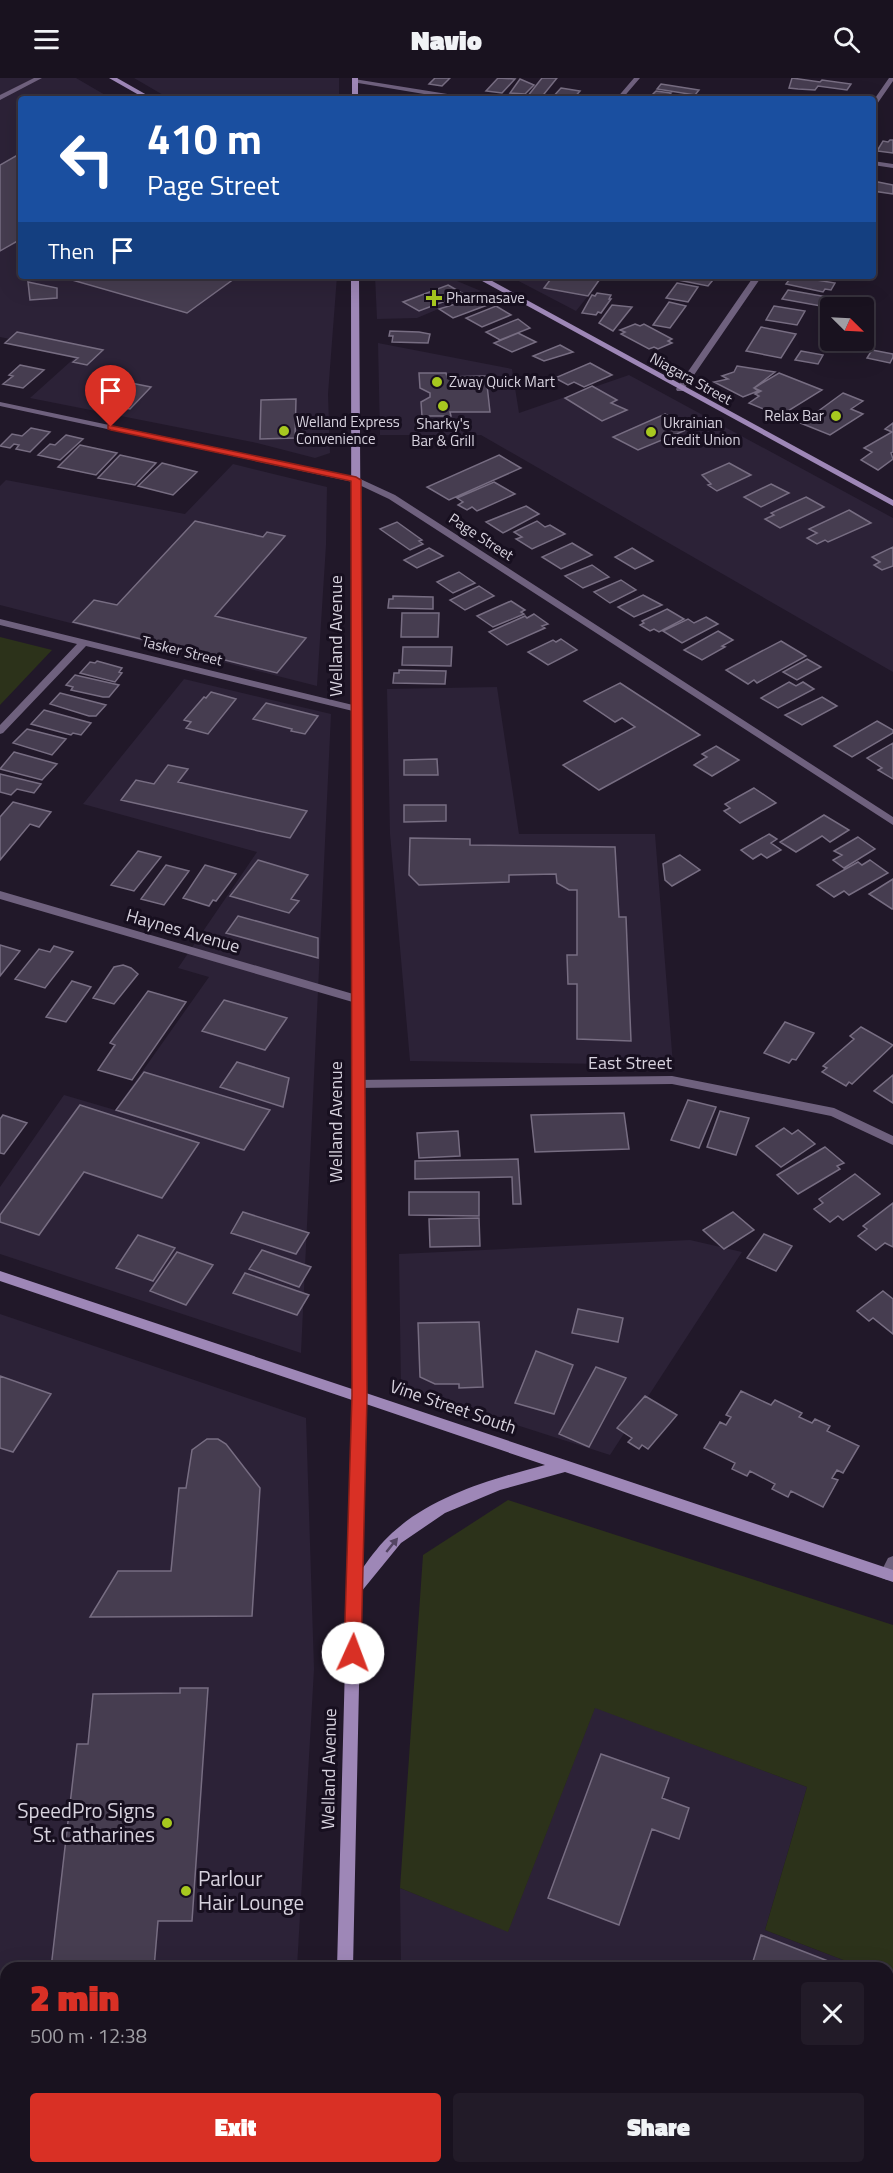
<!DOCTYPE html>
<meta charset="utf-8">
<style>
body{margin:0;font-family:"Titillium Web",sans-serif;background:#221b28;color:#f1f3f6;height:100vh;display:flex;flex-direction:column;font-size:22px;white-space:nowrap}
*{box-sizing:border-box;margin:0}
p{font-size:20px;color:#9f9ea4}
.icon{flex:none;width:33px;height:33px;fill:none;stroke:currentColor;stroke-width:2;stroke-linecap:round;stroke-linejoin:round}
.map{position:relative;flex:1;overflow:hidden}
.side{position:absolute;left:0px;top:1884px;width:894px;height:212px;display:flex;flex-direction:column;background:#19121f;border-radius:18px 18px 0 0;box-shadow:0 6px 24px #0002,0 0 0 2px #37323d}
.side>*{flex:none}
.hud{position:absolute;left:18px;top:18px;width:858px;height:183px;border-radius:6px;box-shadow:0 6px 24px #0002,0 0 0 2px #37323d;background:#1a4fa0;color:#fff;overflow:hidden}
.needle{width:39px;rotate:114deg}
.controls{position:absolute;left:820px;top:219px;display:grid;gap:12px}
.controls a{display:grid;place-items:center;width:54px;height:54px;border-radius:6px;background:#19121f;box-shadow:0 6px 24px #0002,0 0 0 2px #37323d;font-size:30px}
.pin{position:absolute;display:grid;place-items:center;width:51px;height:51px;color:#fff;margin:-62px -26px;border-radius:50% 50% 50% 0;rotate:-45deg;box-shadow:0 0 6px #0007}
.pin .icon{rotate:45deg}
.me{position:absolute;width:66px;margin:-33px;rotate:2deg;stroke-linejoin:round;filter:drop-shadow(0 0 4px #0008)}
.turn{display:flex;align-items:center;gap:21px;height:126px;padding:0 30px;font-size:27px}
.turn .icon{width:78px;height:78px;stroke-width:2.5}
.turn b{display:block;font-size:42px;line-height:51px}
.then{display:flex;align-items:center;height:57px;padding:0 30px;background:#0003;gap:12px;font-size:22px}
.round{display:grid;place-items:center;flex:none;width:63px;height:63px;border-radius:6px;background:#221b28}
.headline{display:flex;align-items:center;justify-content:space-between;height:102px;padding:0 30px}
h1{font-size:36px;font-weight:800;line-height:45px;color:#d93025}
.primary-button{display:flex;gap:12px;margin-top:auto;padding:12px 30px}
.primary-button a{flex:1;height:69px;border-radius:6px;background:#d93025;color:#fff;font-size:24px;font-weight:800;line-height:69px;text-align:center}
.primary-button a+a{background:#221b28;color:#f1f3f6}
header{display:flex;justify-content:space-between;align-items:center;height:78px;padding:0 30px;background:#19121f;font-size:27px;font-weight:800}
.map>svg:first-child{display:block}
</style>
<header><svg class="icon" aria-label="menu" viewBox="0 0 24 24"><path d="M4 6h16M4 12h16M4 18h16"/></svg>Navio<svg class="icon" aria-label="search" viewBox="0 0 24 24"><circle cx="10" cy="10" r="6"/><path d="M15 15l6 6"/></svg></header>
<div class="map">
<svg width="893" height="2095" viewBox="0 0 893 2095">
<rect width="100%" height="100%" fill="#211829"/>
<!-- built -->
<path fill="#2c2237" d="M0 0H76L112 21H21V198H337L328 316 330 375 315 380 257 365 30 320 80 275 0 259Z
M134 0H339V21H170Z
M375 198H445L481 213 417 240 377 241Z
M509 198H604L576 233Z
M378 265 512 291 519 335 629 297 893 440V594L481 357H380Z
M233 386 327 409 326 467 317 608 0 527V408L6 402 185 436Z
M184 601 331 636 301 1275 0 1176V1109L64 1017 115 1032 209 899 178 890 257 774 83 726Z
M497 609 519 756H655L673 987 410 983 390 756 387 611Z
M690 1162 742 1174 610 1377 401 1310 399 1176Z
M0 1236 306 1340 314 1591 297 1890H6V2090H286L285 2095H0Z
M595 1629 807 1709 765 1852 864 1890H401L400 1810 508 1853Z
M888 1899 893 1901V2095H402V2090H888Z"/>
<!-- green -->
<path fill="#2c321a" d="M0 559 52 572 0 627Z
M508 1422 893 1547V1901L888 1899V1890H864L765 1852 807 1709 595 1630 508 1854 400 1810 423 1477Z"/>
<!-- building -->
<path fill="#463d50" stroke="#776d82" stroke-width="1.5" d="M435 0H450L442 8 429 6Z
M498 0 515 1 502 15 486 13Z
M542 0H557L540 21 527 19Z
M792 0 820 4 822 2 851 6 847 12 818 8 815 12 798 11 789 10Z
M520 1 534 7 525 16 510 15Z
M661 6 699 12 695 17 657 11Z
M561 10 580 13 573 21H551Z
M656 13 671 15 667 19 670 20 648 21Z
M890 62H893V75L877 73 883 63 888 64Z
M21 75V161L0 173V87Z
M873 103 893 107V116L873 113Z
M78 198H238L187 235 72 202Z
M553 198H602L588 218 544 210Z
M670 198H695L713 202 708 208 668 200Z
M792 198 835 205 831 212 825 211 823 214 786 206Z
M28 204 57 210V220L30 222Z
M677 205 698 209 688 224 666 220Z
M448 207 464 216 419 233 403 224Z
M788 212 833 220 828 227 821 228 782 221Z
M597 215 611 217 609 221H611L601 235 598 234 596 237 582 235 592 217 595 218Z
M478 219 490 226 453 240 439 231Z
M669 224 686 228 670 250 653 247Z
M612 227 632 229 613 253 599 245Z
M496 228 511 237 482 249 466 240Z
M774 228 805 233 797 247 766 242Z
M518 241 530 250 500 262 486 254Z
M635 246 640 248 644 246 672 261 668 263 672 265 658 271 654 269 649 271 621 256 625 254 620 252Z
M761 249 796 256 781 280 746 273Z
M390 253 419 254 430 256 428 265 392 264 393 258H389Z
M17 254 103 272 87 287 73 284 78 280 5 265Z
M518 255 536 264 512 274 494 265Z
M560 267 573 274 544 283 533 278Z
M872 272 893 276V279L890 285 867 280Z
M801 273 823 277 818 286 795 282Z
M590 285 612 297 584 309 574 304 568 307 555 300Z
M20 287 44 292 23 310 3 306 13 298 9 297Z
M737 288 775 294 754 310 758 313 743 319 714 304 728 301 722 298 734 294Z
M419 295H446L447 299 486 298 490 334H450L451 338H422L421 324 430 319V315L420 310Z
M779 295 822 312 780 338 749 325 759 318 755 316 761 313 754 310Z
M121 303 151 309 130 331 98 324Z
M592 308 617 322 611 325 627 332 602 343 565 320Z
M843 315 863 323 851 331 863 336 830 357 798 344 803 341 806 342Z
M296 321 295 360 260 361 261 322Z
M665 336 691 350 638 372 613 359Z
M893 345V374L891 375 893 381 878 392 861 382 872 374 864 370 892 354 885 351Z
M31 350 50 354 30 374 16 371 19 367 14 366 10 370 0 368 12 356 22 358Z
M66 357 83 361 60 382 38 377 50 366 55 367Z
M80 367 117 375 96 397 58 389Z
M120 377 156 385 135 407 98 400Z
M499 377 521 390 449 422 427 409Z
M162 385 197 394 173 417 138 408Z
M729 385 751 397 717 413 708 407 711 406 702 397Z
M494 404 515 416 477 433 472 429 467 432 458 427 463 424 457 420Z
M771 406 789 415 761 429 744 419Z
M806 419 824 429 780 450 765 441 774 437 771 435Z
M526 428 539 436 503 455 486 444Z
M849 432 871 445 828 464 825 462 817 466 807 460 817 455 809 451Z
M195 443 263 459 267 454 285 458 215 538 306 560 277 595 73 544 94 522 117 527Z
M537 443 545 449 550 447 565 456 532 471 516 461 522 459 514 454Z
M397 444 422 462 419 463 423 466 410 472 380 451Z
M572 465 592 477 561 491 542 479Z
M893 469V488L882 492 874 487 880 484 872 479Z
M429 470 443 478 417 490 404 482Z
M632 470 653 483 635 491 615 479Z
M592 487 609 499 583 510 565 498Z
M459 494 475 505 453 515 437 504Z
M621 502 636 512 610 525 594 514Z
M479 508 494 518 465 532 450 522Z
M643 517 662 527 634 539 618 529Z
M393 518 433 519V531L388 530 389 521H393Z
M511 523 525 532 521 534 524 536 493 549 477 538Z
M667 531 684 541 659 554 654 551 650 553 640 547 644 545 642 543Z
M402 535H439L438 559H401Z
M534 536 548 546 542 548 545 550 507 567 489 554 525 538 527 540Z
M706 539 718 546 682 565 663 553 688 541 694 545Z
M718 553 733 562 722 568 725 569 702 582 684 572Z
M561 561 577 572 548 587 528 574 553 562 556 564Z
M781 563 806 578 757 605 754 602 748 606 726 592Z
M403 569H452L451 588 402 587Z
M807 581 821 589 797 602 783 594Z
M97 583 122 590 119 594 122 595 115 604 80 595 90 584 95 585Z
M399 592 446 593 445 606 393 605 394 595H399Z
M75 597 119 607 109 619H103L71 612 73 609 66 607Z
M789 604 796 608 803 604 814 611 778 630 761 620Z
M620 605 700 657 599 712 563 687 635 649 622 640 615 644 584 623Z
M211 614 236 621 208 656 186 650 191 644 184 642 204 619 206 620Z
M60 615 106 627 96 638H89L50 626Z
M822 619 837 628 802 647 785 637Z
M266 625 318 638 305 656 291 653 292 651 253 641Z
M44 632 91 645 81 657 73 655 71 657 31 646Z
M877 643 893 652V655L852 679 834 668Z
M27 651 66 661 52 677 13 665Z
M893 665V701L878 692 882 690 867 680Z
M716 668 739 682 712 698 694 687 707 679 702 676Z
M14 674 57 686 42 702 0 691Z
M437 681 438 697H404V682Z
M168 687 188 691 178 704 307 733 290 760 121 722 136 702 154 706Z
M0 696 41 706 34 715 17 711 11 717 0 714Z
M754 710 776 725 740 745 724 733 730 730 725 726Z
M13 724 51 734 39 749 30 746 0 782V739Z
M404 727H446V743L404 744Z
M824 737 849 752 830 764 822 758 796 774 780 764Z
M769 756 777 761 771 765 781 772 767 780 761 776 753 781 741 772Z
M858 759 875 771 844 790 833 782 842 777 834 773Z
M410 760 470 761V767L615 769 619 839H626L631 963 577 961V906H568L567 877H577V812H569L557 805 556 796 509 797V804L419 807 409 797Z
M138 773 161 779 134 813 111 807Z
M680 777 700 792 672 808 665 802 663 786Z
M258 782 308 797 291 821 299 823 289 835 230 818Z
M870 782 888 795 849 817 844 813 834 819 817 807 858 784 862 787Z
M166 787 189 793 164 827 141 821Z
M205 787 236 796 216 823 213 822 209 828 183 820Z
M893 801V831H892L869 816Z
M238 838 318 860V880L226 855Z
M0 867 20 873 0 898Z
M54 868 73 874 45 910 15 901 39 871 50 874Z
M123 887 131 890 138 896 114 926 93 920 114 889Z
M72 903 91 909 66 944 46 939Z
M148 913 186 924 132 1002 98 992 115 967 110 965Z
M224 922 287 940 265 972 202 953Z
M785 944 814 955 796 982 792 981 789 985 764 975Z
M861 949 893 967 852 1006 849 1004 846 1008 822 994 827 990 823 988 854 961 850 958Z
M237 984 289 1000 283 1029 220 1009Z
M144 994 270 1032 244 1072 116 1032Z
M893 997V1025L874 1013Z
M688 1022 716 1029 699 1070 671 1062Z
M80 1027 199 1065 162 1120 84 1094 39 1157 0 1144V1137Z
M720 1033 749 1040 736 1077 707 1069Z
M624 1035 629 1071 535 1074 531 1037Z
M3 1037 27 1045 4 1076 0 1075V1041Z
M784 1050 792 1056 798 1052 815 1066 781 1089 756 1068Z
M458 1053 460 1078 419 1080 417 1055Z
M825 1069 844 1085 837 1088 840 1091 798 1116 777 1097Z
M518 1081 521 1126H513L512 1099 415 1101V1083Z
M855 1096 880 1116 843 1142 838 1138 830 1144 814 1131 823 1125 819 1121Z
M409 1114H479V1138L409 1137Z
M893 1125V1169L885 1165 876 1172 858 1158 867 1151 863 1148Z
M243 1134 309 1155 296 1176 231 1155Z
M733 1134 754 1152 724 1171 703 1152Z
M479 1140 480 1168 430 1169 429 1141Z
M764 1156 792 1168 776 1193 747 1180Z
M138 1157 175 1170 153 1203 116 1190Z
M262 1172 311 1189 299 1209 249 1191Z
M177 1174 213 1187 186 1227 150 1213Z
M245 1195 309 1217 297 1237 233 1215Z
M883 1213 893 1221V1256L873 1240 869 1243 857 1233Z
M578 1231 623 1240 618 1264 572 1255Z
M479 1244 483 1309 459 1310V1306H435L420 1299 418 1245Z
M536 1273 573 1287 554 1336 515 1325Z
M596 1289 626 1300 589 1369 559 1356Z
M0 1298 51 1316 13 1374 0 1370Z
M741 1313 771 1327 775 1322 802 1335 799 1339 812 1345 815 1341 830 1348 827 1353 859 1368 843 1395 837 1392 832 1400 838 1402 823 1429 791 1413 788 1419 772 1411 775 1406 750 1393 747 1398 732 1391 735 1385 704 1370 720 1344 726 1347 731 1339 726 1337Z
M645 1318 677 1337 648 1371 642 1367 639 1371 628 1364 632 1360 617 1350Z
M207 1361H218L226 1366 260 1410 252 1538 90 1539 118 1493H171L179 1410H186L192 1372Z
M180 1610H208L192 1843H158L154 1890H51L77 1666H88L93 1616 180 1615Z
M601 1676 669 1700 662 1720 689 1730 679 1761 652 1751 619 1847 548 1820Z
M761 1857 846 1890H751Z
M888 1906 893 1908V2095H847L833 2090H888Z
M55 2090H138V2095H67Z
M455 2090H562L575 2095H453Z
M586 2090H689L688 2095H584Z"/>
<g fill="none" stroke-linecap="round" stroke-linejoin="round">
<!-- street -->
<path fill="#6f617e" fill-rule="evenodd" d="M34 0H42L0 22V17Z
M634 0H640L622 21H616Z
M889 0H893V3L875 29 873 30V23Z
M354 1 466 19 469 21H454L352 4V2Z
M873 83 893 86V90L873 87Z
M754 198H762L683 313H677L676 311Z
M0 324 356 399 395 417 893 739V747L389 421 353 404 0 328Z
M0 541 357 628 362 631 357 634 86 568 3 655 0 656V647L77 566 0 547Z
M0 813 360 918 362 921 356 925 0 821Z
M672 998 834 1030 893 1058V1067L831 1038 672 1006 357 1010 351 1006 357 1002Z
M893 1478V1499L887 1502 882 1500 880 1496 888 1480Z"/>
<!-- secondary -->
<path fill="#9e87b7" fill-rule="evenodd" d="M109 0H117L154 21H146Z
M352 0H358V21H352Z
M351 198H359L366 1315 893 1492V1504L565 1394 500 1412 445 1435 401 1465 361 1514 353 1890H337L352 1322 0 1203V1193L352 1311ZM366 1326 545 1387C492 1401 434 1417 392 1455 381 1465 371 1478 362 1491Z
M473 198H483L893 422V428Z
M331 2090H349V2095H331Z"/>
</g>
<!-- one-way arrows -->
<defs><path id="oneway-solid" d="M-6-.8H1V-3.2L6.5 0L1 3.2V.8H-6Z" transform="scale(1.5)"/></defs>
<use fill="#544563" href="#oneway-solid" transform="translate(392 1467) rotate(-51)"/>
<!-- route -->
<path fill="#d93025" stroke="#8d1f18" stroke-width="1.5" d="M108 347 356 399 361 402 367 1318 361 1575 359 1580 353 1582 347 1580 344 1575 352 1318 351 403 111 352 108 351Z"/>
<!-- markers -->
<g fill="#a7c81f" stroke="#170f1f" stroke-width="2">
<path d="M431 211h6v6h6v6h-6v6h-6v-6h-6v-6h6z"/>
<circle cx="437" cy="304" r="6"/>
<circle cx="443" cy="328" r="6"/>
<circle cx="836" cy="338" r="6"/>
<circle cx="284" cy="353" r="6"/>
<circle cx="651" cy="354" r="6"/>
<circle cx="167" cy="1745" r="6"/>
<circle cx="186" cy="1813" r="6"/>
</g>
<g text-anchor="middle" stroke-width="6" stroke-linejoin="round" paint-order="stroke">
<!-- far-poi labels -->
<g font-size="15" fill="#d7d2de" stroke="#170f1f" text-anchor="start">
<text x="446" y="225">Pharmasave</text>
<text x="449" y="309">Zway Quick Mart</text>
<text x="824" y="343" text-anchor="end">Relax Bar</text>
<text x="296" y="349">Welland Express<tspan x="296" dy="17">Convenience</tspan></text>
<text x="663" y="350">Ukrainian<tspan x="663" dy="17">Credit Union</tspan></text>
<text x="443" y="351" text-anchor="middle">Sharky's<tspan x="443" dy="17">Bar &amp; Grill</tspan></text>
</g>
<!-- far-street labels -->
<g font-size="15" fill="#d7d2de" stroke="#170f1f">
<text transform="translate(691 301) rotate(29)" y="5">Niagara Street</text>
<text transform="translate(481 459) rotate(33)" y="5">Page Street</text>
<text transform="translate(182 573) rotate(14)" y="5">Tasker Street</text>
</g>
<!-- street labels -->
<g font-size="18" fill="#d7d2de" stroke="#170f1f">
<text transform="translate(336 558) rotate(-90)" y="6">Welland Avenue</text>
<text transform="translate(183 853) rotate(16)" y="6">Haynes Avenue</text>
<text x="630" y="991">East Street</text>
<text transform="translate(336 1044) rotate(-90)" y="6">Welland Avenue</text>
<text transform="translate(453 1329) rotate(19)" y="6">Vine Street South</text>
<text transform="translate(329 1691) rotate(-89)" y="6">Welland Avenue</text>
</g>
<!-- near-poi labels -->
<g font-size="21" fill="#d7d2de" stroke="#170f1f" text-anchor="end">
<text x="155" y="1740">SpeedPro Signs<tspan x="155" dy="24">St. Catharines</tspan></text>
<text x="198" y="1808" text-anchor="start">Parlour<tspan x="198" dy="24">Hair Lounge</tspan></text>
</g>
</g>
</svg>
<div class="controls">
<a><svg class="needle" viewBox="-14 -14 28 28"><path d="M0-13l5 13h-10z" fill="#e53935"/><path d="M0 13l5-13h-10z" fill="#9f9ea4"/></svg></a>
</div>
<div class="pin" style="left:111px;top:349px;background:#d93025"><svg class="icon" aria-label="arrive" viewBox="0 0 24 24"><path d="M6 21V4h12l-3 4 3 4H6"/></svg></div>
<svg class="me" style="left:353px;top:1575px" viewBox="-20 -20 40 40"><circle r="19" fill="#fff"/><path d="M0-13L10 11 0 6-10 11z" fill="#d93025"/></svg>
<div class="hud">
<div class="turn"><svg class="icon" aria-label="left" viewBox="0 0 24 24"><path d="M17 20v-9H6M10 6l-5 5 5 5"/></svg><div><b>410 m</b>Page Street</div></div>
<div class="then">Then<svg class="icon" aria-label="arrive" viewBox="0 0 24 24"><path d="M6 21V4h12l-3 4 3 4H6"/></svg></div>
</div>
<section class="side">
<div class="headline"><div><h1>2 min</h1><p>500 m · 12:38</p></div><a class="round"><svg class="icon" aria-label="close" viewBox="0 0 24 24"><path d="M6 6l12 12M18 6L6 18"/></svg></a></div>
<div class="primary-button"><a>Exit</a><a>Share</a></div>
</section>
</div>
